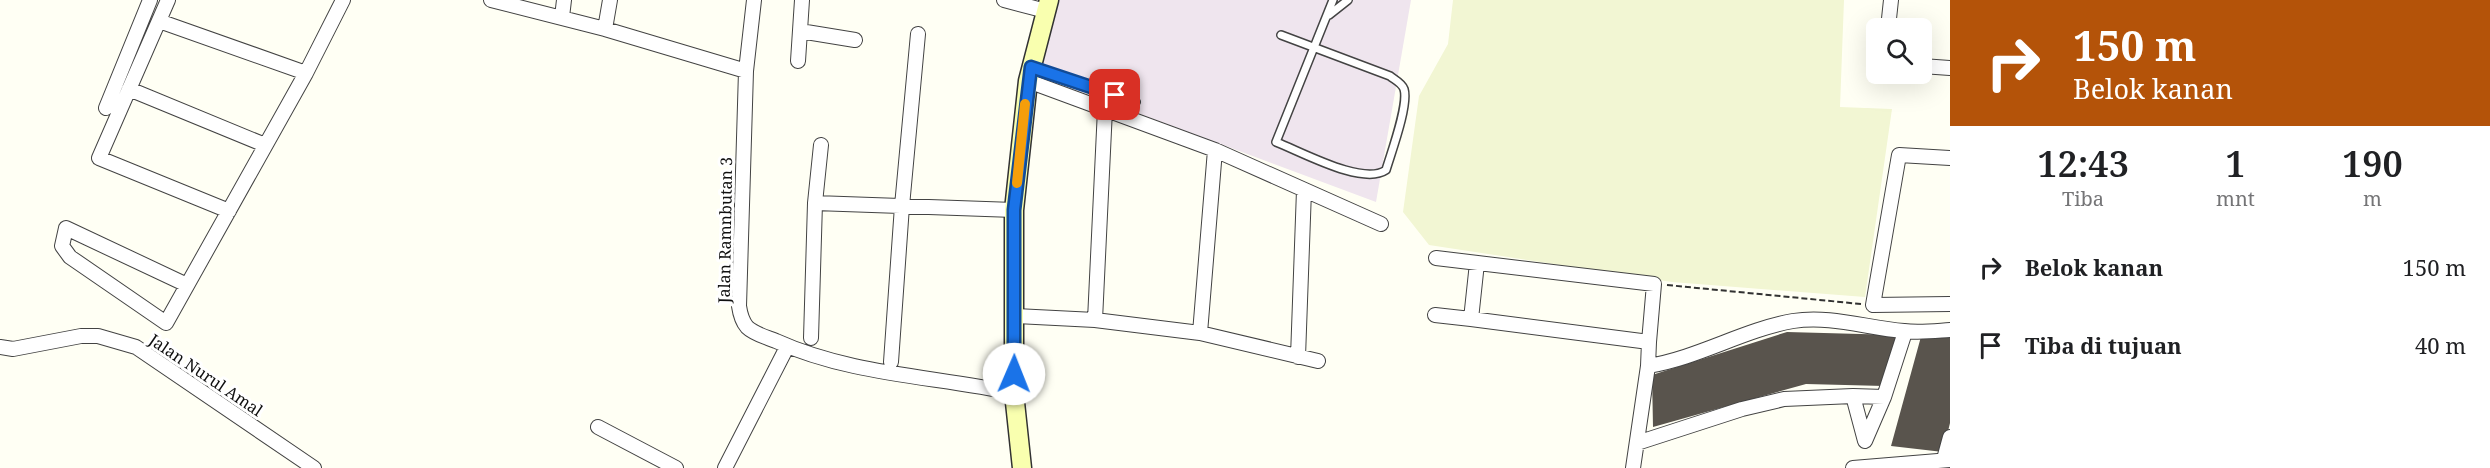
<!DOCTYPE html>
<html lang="id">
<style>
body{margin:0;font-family:"Noto Serif",serif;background:#f2f2f2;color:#202124;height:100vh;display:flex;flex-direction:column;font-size:22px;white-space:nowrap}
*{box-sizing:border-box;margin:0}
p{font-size:20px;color:#757577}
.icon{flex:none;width:33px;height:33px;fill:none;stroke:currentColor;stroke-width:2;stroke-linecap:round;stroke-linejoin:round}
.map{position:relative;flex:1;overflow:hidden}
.side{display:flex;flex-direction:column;background:#fff;width:540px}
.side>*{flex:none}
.guide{background:#b45309;color:#fff;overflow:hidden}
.fabs{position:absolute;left:1866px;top:18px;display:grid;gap:12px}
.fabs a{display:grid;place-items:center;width:66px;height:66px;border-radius:9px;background:#fff;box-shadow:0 6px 24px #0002;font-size:30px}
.pin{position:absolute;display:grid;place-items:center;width:51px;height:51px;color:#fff;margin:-26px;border-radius:12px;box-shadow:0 3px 9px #0006}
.me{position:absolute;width:66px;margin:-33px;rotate:1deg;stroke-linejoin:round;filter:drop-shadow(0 0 4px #0008)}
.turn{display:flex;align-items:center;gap:21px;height:126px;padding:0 24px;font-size:27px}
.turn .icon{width:78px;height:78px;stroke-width:2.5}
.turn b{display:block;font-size:42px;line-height:51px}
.eta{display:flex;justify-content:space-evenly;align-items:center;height:102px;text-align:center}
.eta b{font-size:36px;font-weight:600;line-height:42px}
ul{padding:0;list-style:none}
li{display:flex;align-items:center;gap:18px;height:78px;padding:0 24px}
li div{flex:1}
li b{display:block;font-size:22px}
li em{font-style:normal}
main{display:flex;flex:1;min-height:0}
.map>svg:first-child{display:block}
</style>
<main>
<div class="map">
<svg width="1950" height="468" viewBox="0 0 1950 468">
<rect width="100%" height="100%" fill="#fffff4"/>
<!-- industrial -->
<path fill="#efe5ee" d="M1055 0H1411L1376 202 1036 75Z"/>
<!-- farmland -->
<path fill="#f2f6d3" d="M1453 0H1844L1840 107 1892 109 1865 297 1672 282 1429 245 1403 212 1419 96 1448 44Z"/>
<!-- building -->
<path fill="#59544d" d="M1787 332 1897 335 1884 386 1806 384 1653 427 1652 375Z
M1922 333 1950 334V423L1943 452 1891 446Z"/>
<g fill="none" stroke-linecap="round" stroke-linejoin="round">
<!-- lane casing -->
<g stroke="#434343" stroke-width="10">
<path id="lane" d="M1329 15 1348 0
M1281 35 1390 76C1395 80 1402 83 1404 89 1409 105 1391 153 1386 170 1363 186 1302 152 1276 142L1333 0
M1033 68 1136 102"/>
</g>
<!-- street casing -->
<g stroke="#434343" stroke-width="16">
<path id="street" d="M168 0 99 158 229 211
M491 0 605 29 746 71
M754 0 746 71 739 306C740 313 742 321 747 327 754 334 766 337 776 341 851 375 934 376 1014 393
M1004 0 1046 11
M562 17 564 0
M159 21 306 73
M1888 28 1891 0
M605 29 610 0
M800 31 855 40
M798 61 802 0
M1922 66 1950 68
M1028 81 1215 150 1381 224
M129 89 265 145
M106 108 150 0
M1950 158 1899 155 1873 305 1950 304
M815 203 821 145
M1436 258 1654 284 1649 342
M1477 263 1471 319 1649 342 1648 366
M187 285 66 228 62 246 70 257 166 323 306 73 343 0
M1435 315 1471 319
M1014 316 1095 320 1200 333 1318 361
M1095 320 1105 109
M1200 333 1215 150
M811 338 815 203 1014 210
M0 347 13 349 81 336H98L136 347 314 468
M1298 357 1304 190
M891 362 902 206 918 34
M1853 396 1884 397
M598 427 676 468
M1637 443 1742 409 1784 399 1853 396 1865 441 1884 397 1905 332
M1944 459 1950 437
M725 468 787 347
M1633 468 1648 366C1698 358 1743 330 1793 321 1830 315 1867 328 1904 331 1919 333 1935 331 1950 330
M1853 468 1950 460"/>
</g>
<!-- secondary casing -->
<g stroke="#323232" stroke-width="21">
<path id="secondary" d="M1022 468 1014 393V210L1028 81 1049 0"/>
</g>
<!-- path -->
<path stroke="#323232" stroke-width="2" stroke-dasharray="6 3" stroke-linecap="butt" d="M1667 285 1861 304"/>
<!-- lane -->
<use href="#lane" stroke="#fff" stroke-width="7"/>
<!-- street -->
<use href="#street" stroke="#fff" stroke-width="14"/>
<!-- secondary -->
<use href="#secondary" stroke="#f9ffaf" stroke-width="18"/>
</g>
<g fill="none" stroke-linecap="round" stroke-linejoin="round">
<!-- route casing -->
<g stroke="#114b97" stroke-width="15">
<path id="route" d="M1014 374V210L1031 67 1115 95"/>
</g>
<!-- route -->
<use href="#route" stroke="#1a73e8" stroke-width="10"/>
<!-- slow -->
<path stroke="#f59e0b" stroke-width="10" d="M1017 183 1025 104"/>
</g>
<g text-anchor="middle" stroke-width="6" stroke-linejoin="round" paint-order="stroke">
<!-- street labels -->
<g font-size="16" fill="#101010" stroke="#fff">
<text transform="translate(725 230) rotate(-89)" y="6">Jalan Ramnbutan 3</text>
<text transform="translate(206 375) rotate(34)" y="6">Jalan Nurul Amal</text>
</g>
</g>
</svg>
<div class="fabs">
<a><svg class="icon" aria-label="search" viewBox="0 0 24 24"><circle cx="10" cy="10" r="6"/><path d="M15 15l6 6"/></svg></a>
</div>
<div class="pin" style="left:1115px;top:95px;background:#d93025"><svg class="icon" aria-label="arrive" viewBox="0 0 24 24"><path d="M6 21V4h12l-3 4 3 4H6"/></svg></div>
<svg class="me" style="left:1014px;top:374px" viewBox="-20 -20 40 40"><circle r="19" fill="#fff"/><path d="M0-13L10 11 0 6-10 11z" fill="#1a73e8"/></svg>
</div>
<section class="side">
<div class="guide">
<div class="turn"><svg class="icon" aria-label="right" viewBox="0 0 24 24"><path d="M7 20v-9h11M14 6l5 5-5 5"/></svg><div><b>150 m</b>Belok kanan</div></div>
</div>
<div class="eta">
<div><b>12:43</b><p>Tiba</p></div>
<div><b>1</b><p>mnt</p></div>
<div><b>190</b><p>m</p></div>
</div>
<ul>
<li><svg class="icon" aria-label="right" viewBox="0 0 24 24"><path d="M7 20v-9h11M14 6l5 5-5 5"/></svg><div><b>Belok kanan</b></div><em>150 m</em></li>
<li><svg class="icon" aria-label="arrive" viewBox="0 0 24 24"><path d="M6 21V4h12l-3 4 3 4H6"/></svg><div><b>Tiba di tujuan</b></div><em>40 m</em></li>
</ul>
</section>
</main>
